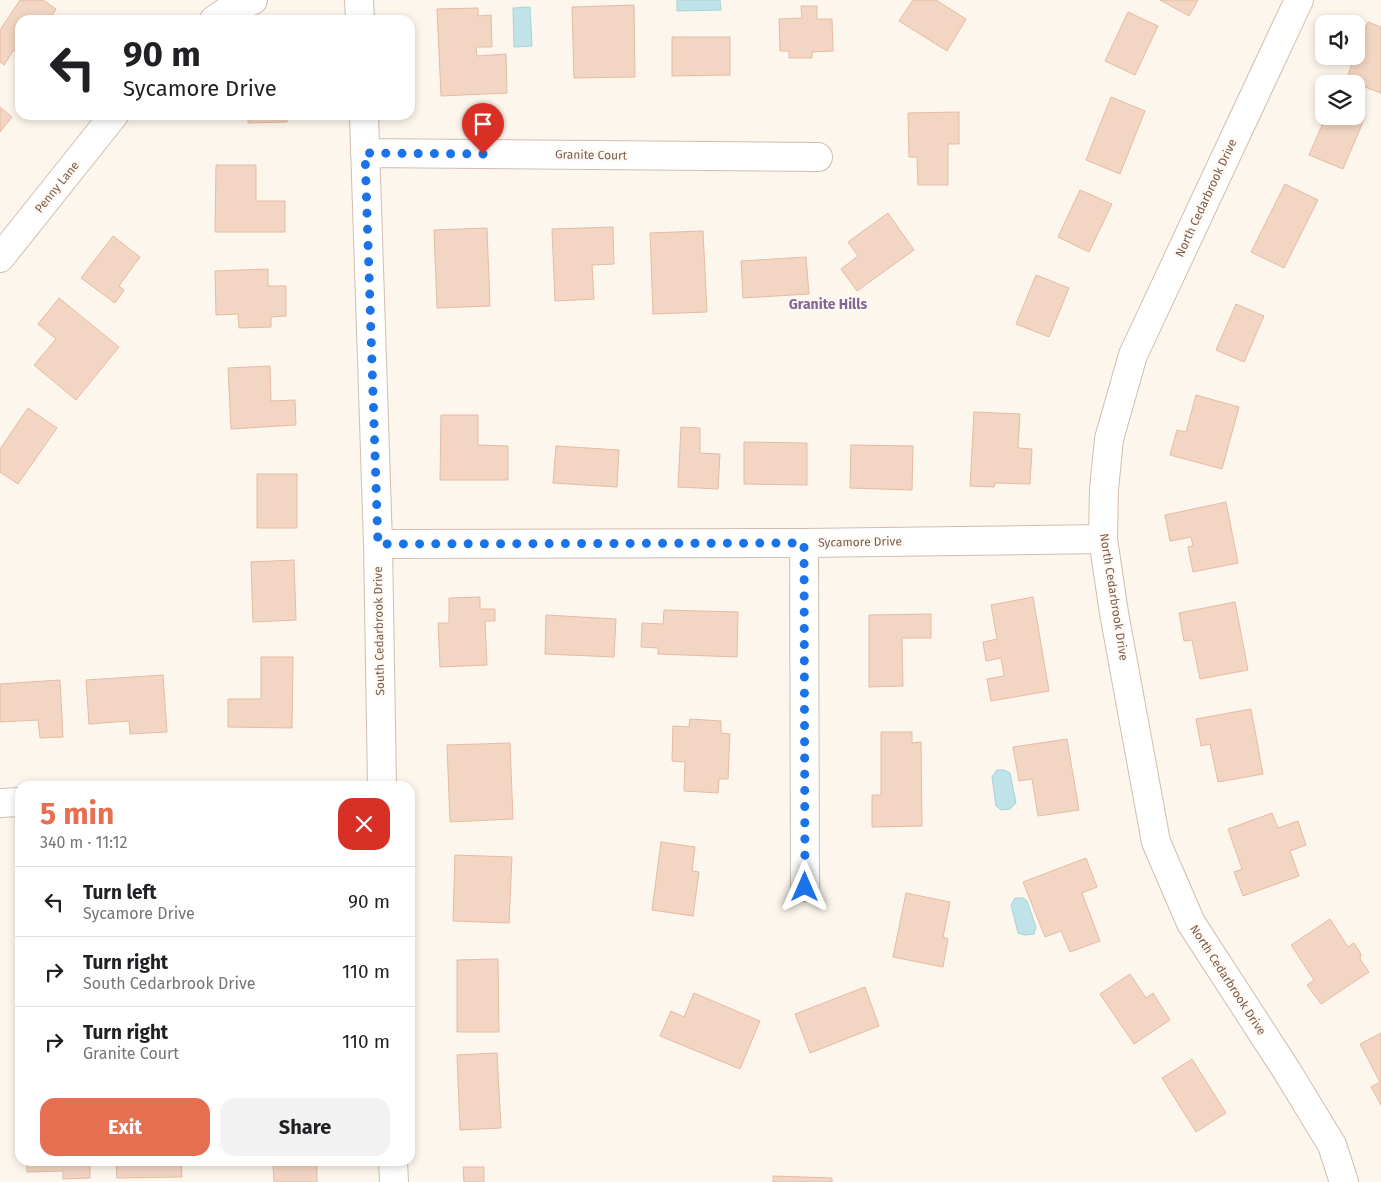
<!DOCTYPE html>
<meta charset="utf-8">
<style>
body{margin:0;font-family:"Fira Sans",sans-serif;background:#f2f2f2;color:#202124;height:100vh;display:flex;flex-direction:column;font-size:19px;white-space:nowrap}
*{box-sizing:border-box;margin:0}
p{font-size:16px;color:#757577}
.icon{flex:none;width:28px;height:28px;fill:none;stroke:currentColor;stroke-width:2;stroke-linecap:round;stroke-linejoin:round}
.map{position:relative;flex:1;overflow:hidden}
.side{position:absolute;left:15px;top:781px;width:400px;height:385px;display:flex;flex-direction:column;background:#fff;border-radius:15px;box-shadow:0 2px 8px #0003}
.side>*{flex:none}
.banner{position:absolute;left:15px;top:15px;width:400px;height:105px;border-radius:15px;box-shadow:0 2px 8px #0003;background:#fff;color:#202124;overflow:hidden}
.tools{position:absolute;left:1315px;top:15px;display:grid;gap:10px}
.tools a{display:grid;place-items:center;width:50px;height:50px;border-radius:10px;background:#fff;box-shadow:0 2px 8px #0003;font-size:25px}
.pin{position:absolute;display:grid;place-items:center;width:42px;height:42px;color:#fff;margin:-51px -21px;border-radius:50% 50% 50% 0;rotate:-45deg;box-shadow:0 0 5px #0007}
.pin .icon{rotate:45deg}
.me{position:absolute;width:55px;margin:-28px;rotate:0deg;stroke-linejoin:round;filter:drop-shadow(0 0 4px #0008)}
.turn{display:flex;align-items:center;gap:18px;height:105px;padding:0 25px;font-size:22px}
.turn .icon{width:65px;height:65px;stroke-width:2.5}
.turn b{display:block;font-size:35px;line-height:42px}
.round{display:grid;place-items:center;flex:none;width:52px;height:52px;border-radius:15px;background:#f2f2f2}
.head{display:flex;align-items:center;justify-content:space-between;height:85px;padding:0 25px}
h1{font-size:30px;font-weight:700;line-height:38px;color:#e76f51}
.button{display:flex;gap:10px;margin-top:auto;padding:10px 25px}
.button a{flex:1;height:58px;border-radius:15px;background:#e76f51;color:#fff;font-size:20px;font-weight:700;line-height:58px;text-align:center}
.button a+a{background:#f2f2f2;color:#202124}
ul{padding:0;list-style:none}
li{display:flex;align-items:center;gap:15px;height:70px;padding:0 25px;border-top:1px solid #e0e0e0}
li div{flex:1}
li b{display:block;font-size:19px}
li em{font-style:normal}
.map>svg:first-child{display:block}
</style>
<div class="map">
<svg width="1381" height="1182" viewBox="0 0 1381 1182">
<rect width="100%" height="100%" fill="#fdf6ec"/>
<!-- water -->
<path fill="#bfe3e8" stroke="#a5d3da" d="M677 0H720L721 10 677 11Z
M530 7 532 46 514 47 513 8Z
M997 770H1004L1010 773 1016 803 1010 809 1001 810 996 806 992 777Z
M1015 898H1023L1027 901 1036 927 1034 934 1025 935 1018 933 1011 905Z"/>
<!-- building -->
<path fill="#f3d5c3" stroke="#e6bba3" d="M20 0H43L56 9 49 20H20V54L14 50 4 65 0 62V30Z
M913 0H936L966 19 947 51 899 21Z
M1160 0H1198L1189 16Z
M634 5 635 77 574 78 572 7Z
M801 6H817V19H832L833 51 812 52V58H789V51H780L779 19 802 18Z
M478 8V16L491 15 492 47H476L477 56 506 54 507 93 441 96 437 9Z
M1128 12 1158 26 1135 75 1105 61Z
M1368 22 1381 27V93L1346 80 1355 56H1356V52Z
M672 37H730V75L672 76Z
M1111 97 1145 111 1120 174 1086 160Z
M0 107 12 117 0 132Z
M959 112V144H948V185H918L917 157H909L908 113Z
M1356 113 1365 117 1343 169 1309 155 1326 116H1356Z
M248 115H287V122L248 123Z
M216 165H256V201H285V232H215Z
M1285 184 1318 200 1284 268 1251 252Z
M1080 190 1112 204 1089 252 1058 237Z
M888 213 914 250 857 291 841 269 858 256 848 242Z
M613 227 614 264 592 265 594 299 555 301 552 229Z
M487 228 490 306 437 308 434 230Z
M703 231 707 312 653 314 650 233Z
M113 236 140 257 119 286 124 290 115 303 81 278Z
M806 257 809 294 743 298 741 261Z
M268 269V286H286V316L271 317V327L239 328 238 314 216 315 215 271Z
M1036 275 1069 288 1049 337 1016 324Z
M59 298 119 347 76 400 34 365 56 339 38 324Z
M1236 304 1264 316 1244 362 1216 350Z
M270 366 271 401 295 400 296 425 231 429 228 368Z
M1196 395 1239 407 1222 469 1170 455 1177 430 1186 432Z
M28 408 57 428 18 484 0 472V449Z
M974 412 1020 414 1018 448 1032 449 1030 484 995 483 994 487 970 486Z
M441 415H478V445L508 446V480H440Z
M681 427 700 428V453L720 454 718 489 678 487Z
M744 442 807 443V485L744 484Z
M851 445 913 446 912 490 850 488Z
M556 446 619 450 617 487 553 483Z
M257 474H297V528H257Z
M1226 502 1238 563 1193 572 1188 547 1193 546 1191 537 1170 541 1165 515Z
M294 560 296 620 253 622 251 562Z
M480 597V609H495V621H485L487 665 440 667 438 623H449V598Z
M1033 597 1049 691 991 701 987 679 1004 676 1001 658 986 661 983 642 997 639 991 605Z
M1235 602 1248 670 1200 679 1192 640 1184 641 1179 613Z
M664 610 738 612 737 657 658 654V648L641 647 642 623 663 624Z
M931 614V638H902L903 686 869 687V615Z
M546 615 616 619 614 657 545 654Z
M261 657H293L292 728 228 727V699H261Z
M163 675 167 732 130 734 129 721 89 724 86 680Z
M60 680 63 737 40 738 38 720 0 722V684Z
M1251 709 1263 774 1218 782 1210 744 1201 746 1196 719Z
M690 719 721 721V733L730 734 728 779H719L718 793 684 791 685 762 672 761 673 726 689 727Z
M881 732H912V743L921 742 922 826 872 827V795H881Z
M1067 739 1079 810 1038 816 1032 779 1019 781 1013 747Z
M510 743 513 819 450 822 447 745Z
M1272 813 1278 828 1298 821 1306 845 1290 851 1299 876 1243 896 1234 872 1242 869 1228 829Z
M661 842 695 847 692 871 699 872 693 916 652 910Z
M455 855 512 857 509 923 453 921Z
M1086 858 1097 887 1082 893 1100 941 1070 952 1061 931 1045 937 1023 882Z
M906 893 950 902 943 937 948 939 943 967 893 957Z
M1330 919 1348 947 1354 943 1361 954 1360 959 1369 972 1321 1004 1307 985 1314 980 1291 945Z
M498 959 499 1032H457V960Z
M1130 974 1146 998 1153 993 1170 1020 1134 1044 1100 994Z
M865 987 879 1026 810 1053 795 1014Z
M694 993 760 1021 740 1069 660 1036 671 1011 684 1017Z
M1381 1033V1105L1371 1087 1380 1082 1360 1044Z
M497 1053 501 1128 460 1130 457 1055Z
M1192 1059 1226 1113 1196 1132 1162 1078Z
M27 1161H90V1178L63 1179V1171L27 1172Z
M116 1161H181L182 1177 117 1178Z
M317 1164V1182H274L273 1165Z
M463 1167H484V1182H464Z
M773 1176 832 1178V1182H773Z"/>
<g fill="none" stroke-linecap="round" stroke-linejoin="round">
<!-- minor casing -->
<g stroke="#d1beb0" stroke-width="30">
<path id="minor" d="M359 0 360 20
M1299 0 1133 355 1109 439 1104 489 1103 539 1114 613 1156 842 1191 923 1287 1071 1332 1145 1344 1182
M214 20 226 12 253 0
M364 115 378 544 382 786
M365 153 818 157
M0 258 114 115
M804 543 805 887
M378 544 804 543 1103 539
M0 803 20 802
M393 1161 394 1182"/>
</g>
<!-- minor -->
<use href="#minor" stroke="#fff" stroke-width="28"/>
</g>
<g fill="none" stroke-linecap="round" stroke-linejoin="round">
<!-- route -->
<path stroke="#1a73e8" stroke-width="9" stroke-dasharray="0 16.2" d="M483 154 365 153 378 544 804 543 805 887"/>
</g>
<g text-anchor="middle" stroke-width="5" stroke-linejoin="round" paint-order="stroke">
<!-- street labels -->
<g font-size="12" fill="#7a5c4d" stroke="#fffaf3">
<text transform="translate(591 155) rotate(1)" y="4">Granite Court</text>
<text transform="translate(57 187) rotate(-51)" y="4">Penny Lane</text>
<text transform="translate(1206 198) rotate(-65)" y="4">North Cedarbrook Drive</text>
<text transform="translate(860 542) rotate(-1)" y="4">Sycamore Drive</text>
<text transform="translate(1114 597) rotate(81)" y="4">North Cedarbrook Drive</text>
<text transform="translate(379 631) rotate(-91)" y="4">South Cedarbrook Drive</text>
<text transform="translate(1228 980) rotate(57)" y="4">North Cedarbrook Drive</text>
</g>
<!-- neighbourhood labels -->
<g font-size="14" font-weight="bold" fill="#846695" stroke="#fffaf3">
<text x="828" y="309">Granite Hills</text>
</g>
</g>
</svg>
<div class="tools">
<a><svg class="icon" aria-label="sound" viewBox="0 0 24 24"><path d="M4 9h4l5-4v14l-5-4H4zM17 9q2 3 0 6"/></svg></a>
<a><svg class="icon" aria-label="layers" viewBox="0 0 24 24"><path d="M12 4l9 5-9 5-9-5zM3 14l9 5 9-5"/></svg></a>
</div>
<div class="pin" style="left:483px;top:154px;background:#d93025"><svg class="icon" aria-label="arrive" viewBox="0 0 24 24"><path d="M6 21V4h12l-3 4 3 4H6"/></svg></div>
<svg class="me" style="left:805px;top:887px" viewBox="-20 -20 40 40"><path d="M0-17L14 15 0 8-14 15z" fill="#1a73e8" stroke="#fff" stroke-width="4"/></svg>
<div class="banner">
<div class="turn"><svg class="icon" aria-label="left" viewBox="0 0 24 24"><path d="M17 20v-9H6M10 6l-5 5 5 5"/></svg><div><b>90 m</b>Sycamore Drive</div></div>
</div>
<section class="side">
<div class="head"><div><h1>5 min</h1><p>340 m · 11:12</p></div><a class="round" style="background:#d93025;color:#fff"><svg class="icon" aria-label="close" viewBox="0 0 24 24"><path d="M6 6l12 12M18 6L6 18"/></svg></a></div>
<ul>
<li><svg class="icon" aria-label="left" viewBox="0 0 24 24"><path d="M17 20v-9H6M10 6l-5 5 5 5"/></svg><div><b>Turn left</b><p>Sycamore Drive</p></div><em>90 m</em></li>
<li><svg class="icon" aria-label="right" viewBox="0 0 24 24"><path d="M7 20v-9h11M14 6l5 5-5 5"/></svg><div><b>Turn right</b><p>South Cedarbrook Drive</p></div><em>110 m</em></li>
<li><svg class="icon" aria-label="right" viewBox="0 0 24 24"><path d="M7 20v-9h11M14 6l5 5-5 5"/></svg><div><b>Turn right</b><p>Granite Court</p></div><em>110 m</em></li>
</ul>
<div class="button"><a>Exit</a><a>Share</a></div>
</section>
</div>
